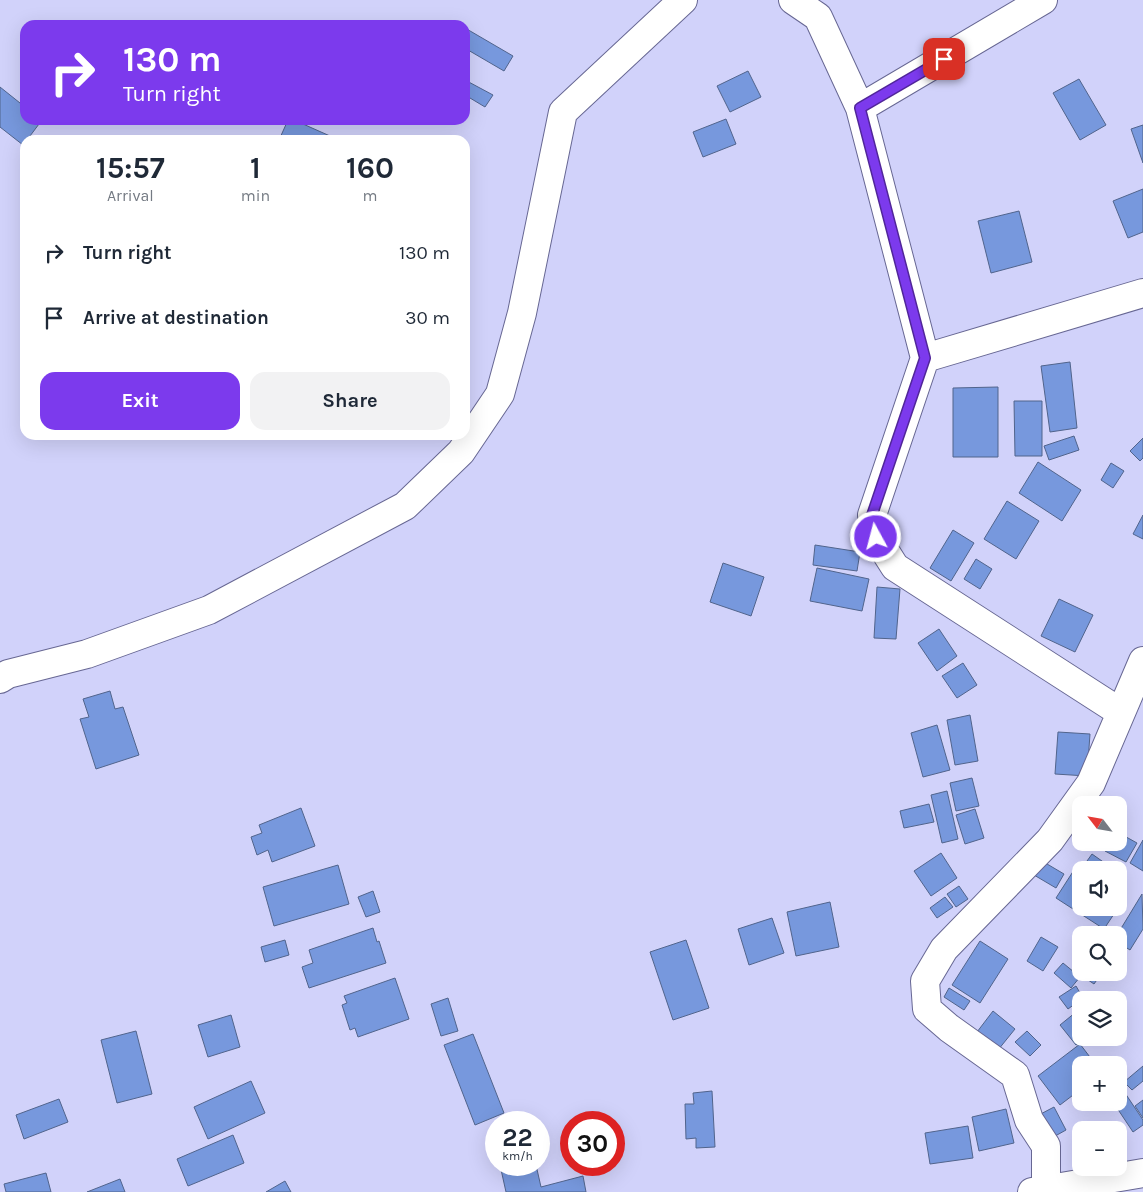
<!DOCTYPE html>
<meta charset="utf-8">
<style>
body{margin:0;font-family:Karla,sans-serif;background:#f2f2f3;color:#1f2937;height:100vh;display:flex;flex-direction:column;font-size:19px;white-space:nowrap}
*{box-sizing:border-box;margin:0}
p{font-size:16px;color:#747a83}
.icon{flex:none;width:28px;height:28px;fill:none;stroke:currentColor;stroke-width:2;stroke-linecap:round;stroke-linejoin:round}
.map{position:relative;flex:1;overflow:hidden}
.side{position:absolute;left:20px;top:135px;width:450px;height:305px;display:flex;flex-direction:column;background:#fff;border-radius:15px;box-shadow:0 5px 20px #0002}
.side>*{flex:none}
.top-card{position:absolute;left:20px;top:20px;width:450px;height:105px;border-radius:15px;box-shadow:0 5px 20px #0002;background:#7c3aed;color:#fff;overflow:hidden}
.needle{width:32px;rotate:301deg}
.controls{position:absolute;left:1072px;top:796px;display:grid;gap:10px}
.controls a{display:grid;place-items:center;width:55px;height:55px;border-radius:10px;background:#fff;box-shadow:0 5px 20px #0002;font-size:25px}
.speed{position:absolute;left:485px;top:1111px;display:flex;gap:10px;font-size:25px;font-weight:700;text-align:center}
.speed>*{display:grid;place-content:center;width:65px;height:65px;border-radius:50%;background:#fff;box-shadow:0 5px 20px #0002;line-height:1}
.speed small{font-size:12px;font-weight:400}
.speed .limit{border:8px solid #d22;background:#fff;color:#111}
.pin{position:absolute;display:grid;place-items:center;width:42px;height:42px;color:#fff;margin:-21px;border-radius:10px;box-shadow:0 2px 8px #0006}
.me{position:absolute;width:55px;margin:-28px;rotate:353deg;stroke-linejoin:round;filter:drop-shadow(0 0 4px #0008)}
.turn{display:flex;align-items:center;gap:18px;height:105px;padding:0 20px;font-size:22px}
.turn .icon{width:65px;height:65px;stroke-width:2.5}
.turn b{display:block;font-size:35px;line-height:42px}
.eta{display:flex;justify-content:space-evenly;align-items:center;height:85px;text-align:center}
.eta b{font-size:30px;font-weight:700;line-height:35px}
.primary-button{display:flex;gap:10px;margin-top:auto;padding:10px 20px}
.primary-button a{flex:1;height:58px;border-radius:15px;background:#7c3aed;color:#fff;font-size:20px;font-weight:700;line-height:58px;text-align:center}
.primary-button a+a{background:#f2f2f3;color:#1f2937}
ul{padding:0;list-style:none}
li{display:flex;align-items:center;gap:15px;height:65px;padding:0 20px}
li div{flex:1}
li b{display:block;font-size:19px}
li em{font-style:normal}
.map>svg:first-child{display:block}
</style>
<div class="map">
<svg width="1143" height="1192" viewBox="0 0 1143 1192">
<rect width="100%" height="100%" fill="#d1d2fa"/>
<!-- building -->
<path fill="#7798dd" stroke="#51648c" d="M465 28 513 56 504 71 468 50 465 55Z
M748 71 761 97 730 112 717 86Z
M1079 79 1106 125 1080 140 1053 93Z
M465 80 493 95 485 107 465 95Z
M0 87 25 107V120H42L27 140H25L23 145 0 127Z
M726 119 736 144 703 157 693 132Z
M288 120H294L339 140H279Z
M1143 125V163L1131 129Z
M1143 189V232L1128 238 1113 201Z
M1019 211 1032 262 991 273 978 221Z
M1070 362 1077 428 1050 432 1041 366Z
M998 387V457H953V388Z
M1014 401H1042V456H1015Z
M1074 436 1079 450 1049 460 1044 446Z
M1143 438V458L1140 461 1130 451Z
M1038 462 1081 490 1062 521 1019 493Z
M1111 463 1124 471 1113 488 1101 480Z
M1007 501 1039 521 1016 559 984 539Z
M1143 515V539L1133 534Z
M953 530 974 543 951 581 930 568Z
M815 545 860 552 857 571 813 565Z
M976 559 992 569 980 589 964 579Z
M723 563 764 577 751 616 710 602Z
M817 568 869 579 862 611 810 601Z
M877 587 900 589 896 639 874 638Z
M1059 599 1093 615 1075 652 1041 636Z
M939 629 957 656 937 671 918 643Z
M963 663 977 685 957 698 942 676Z
M110 691 115 709 123 707 139 755 96 769 80 719 89 717 83 699Z
M970 715 978 761 955 765 947 720Z
M937 725 950 770 923 777 911 733Z
M1058 732 1090 734 1087 776 1055 774Z
M972 778 979 806 956 811 950 783Z
M947 791 958 839 942 843 931 795Z
M929 804 934 822 904 828 900 811Z
M301 808 315 846 272 862 268 850 257 855 251 837 262 833 259 825Z
M975 809 984 838 965 844 956 815Z
M1119 833 1137 843 1126 862 1105 851 1110 842H1119Z
M1143 840V871L1130 863Z
M941 853 957 878 931 896 914 871Z
M1092 854 1109 866 1106 870H1084L1082 868Z
M1042 861 1064 874 1056 888 1034 875Z
M338 865 349 904 274 926 263 887Z
M1074 870 1081 875V908H1118L1104 929 1056 898Z
M959 886 968 899 956 907 947 894Z
M373 891 380 912 366 917 358 897Z
M1142 894 1143 929 1130 950 1119 943V935H1117Z
M945 897 953 907 937 918 930 908Z
M830 902 839 947 796 956 787 912Z
M772 918 784 953 749 965 738 929Z
M373 928 377 942 379 941 386 963 309 988 302 967 313 963 309 950Z
M1041 937 1058 947 1043 971 1027 961Z
M285 940 289 955 265 962 261 947Z
M686 940 709 1008 673 1020 650 952Z
M980 941 1008 959 980 1003 952 985Z
M1063 963 1080 977 1071 988 1054 973Z
M1081 963V972H1098L1101 974 1094 984 1075 971Z
M395 978 409 1019 358 1037 355 1028 350 1030 342 1005 347 1003 344 996Z
M1076 986 1083 998 1068 1009 1059 997Z
M949 988 970 1001 964 1010 944 997Z
M448 998 458 1031 441 1036 431 1004Z
M1081 1008V1038H1086L1076 1045 1060 1025Z
M993 1011 1015 1029 998 1050 977 1032Z
M231 1015 240 1047 208 1057 198 1025Z
M136 1031 152 1094 117 1103 101 1040Z
M1027 1031 1041 1045 1030 1056 1015 1042Z
M473 1034 504 1113 475 1125 444 1045Z
M1080 1044 1096 1065H1081V1089L1060 1105 1038 1076Z
M1143 1066V1081L1132 1090 1124 1082Z
M251 1081 265 1113 208 1139 194 1107Z
M1119 1084 1143 1120V1125L1133 1132 1113 1102H1119Z
M712 1091 715 1147 696 1148V1138L686 1139 685 1104H694L693 1093Z
M59 1099 68 1122 24 1139 16 1115Z
M1143 1100V1118L1135 1106Z
M1054 1107 1066 1130 1048 1140 1035 1117Z
M1006 1109 1014 1143 979 1151 972 1117Z
M968 1126 973 1158 930 1164 925 1133Z
M233 1135 244 1163 188 1186 177 1159Z
M500 1165H536L541 1187 583 1176 586 1192H506Z
M46 1173 51 1192H6L4 1184Z
M120 1179 125 1192H87Z
M285 1181 291 1192H266Z"/>
<g fill="none" stroke-linecap="round" stroke-linejoin="round">
<!-- minor casing -->
<g stroke="#676793" stroke-width="30">
<path id="minor" d="M793 0 818 17 860 108 925 358 872 515 876 537 895 567 1120 712
M860 108 1043 0
M925 358 1143 293
M0 679 8 674 87 654 209 610 405 506 461 452 500 394 522 313 563 112 683 0
M1046 1190V1146L1029 1120 1015 1075 949 1028 927 1009 925 981 944 949 1050 840 1091 783 1143 661
M1032 1192 1143 1173"/>
</g>
<!-- minor -->
<use href="#minor" stroke="#fff" stroke-width="28"/>
</g>
<g fill="none" stroke-linecap="round" stroke-linejoin="round">
<!-- route casing -->
<g stroke="#51269a" stroke-width="12">
<path id="route" d="M876 537 872 515 925 358 860 108 944 59"/>
</g>
<!-- route -->
<use href="#route" stroke="#7c3aed" stroke-width="9"/>
</g>
</svg>
<div class="controls">
<a><svg class="needle" viewBox="-14 -14 28 28"><path d="M0-13l5 13h-10z" fill="#e53935"/><path d="M0 13l5-13h-10z" fill="#747a83"/></svg></a>
<a><svg class="icon" aria-label="sound" viewBox="0 0 24 24"><path d="M4 9h4l5-4v14l-5-4H4zM17 9q2 3 0 6"/></svg></a>
<a><svg class="icon" aria-label="search" viewBox="0 0 24 24"><circle cx="10" cy="10" r="6"/><path d="M15 15l6 6"/></svg></a>
<a><svg class="icon" aria-label="layers" viewBox="0 0 24 24"><path d="M12 4l9 5-9 5-9-5zM3 14l9 5 9-5"/></svg></a>
<a>+</a>
<a>−</a>
</div>
<div class="speed"><div>22<small>km/h</small></div><div class="limit">30</div></div>
<div class="pin" style="left:944px;top:59px;background:#d93025"><svg class="icon" aria-label="arrive" viewBox="0 0 24 24"><path d="M6 21V4h12l-3 4 3 4H6"/></svg></div>
<svg class="me" style="left:876px;top:537px" viewBox="-20 -20 40 40"><circle r="17" fill="#7c3aed" stroke="#fff" stroke-width="3"/><path d="M0-11L8 9 0 5-8 9z" fill="#fff"/></svg>
<div class="top-card">
<div class="turn"><svg class="icon" aria-label="right" viewBox="0 0 24 24"><path d="M7 20v-9h11M14 6l5 5-5 5"/></svg><div><b>130 m</b>Turn right</div></div>
</div>
<section class="side">
<div class="eta">
<div><b>15:57</b><p>Arrival</p></div>
<div><b>1</b><p>min</p></div>
<div><b>160</b><p>m</p></div>
</div>
<ul>
<li><svg class="icon" aria-label="right" viewBox="0 0 24 24"><path d="M7 20v-9h11M14 6l5 5-5 5"/></svg><div><b>Turn right</b></div><em>130 m</em></li>
<li><svg class="icon" aria-label="arrive" viewBox="0 0 24 24"><path d="M6 21V4h12l-3 4 3 4H6"/></svg><div><b>Arrive at destination</b></div><em>30 m</em></li>
</ul>
<div class="primary-button"><a>Exit</a><a>Share</a></div>
</section>
</div>
